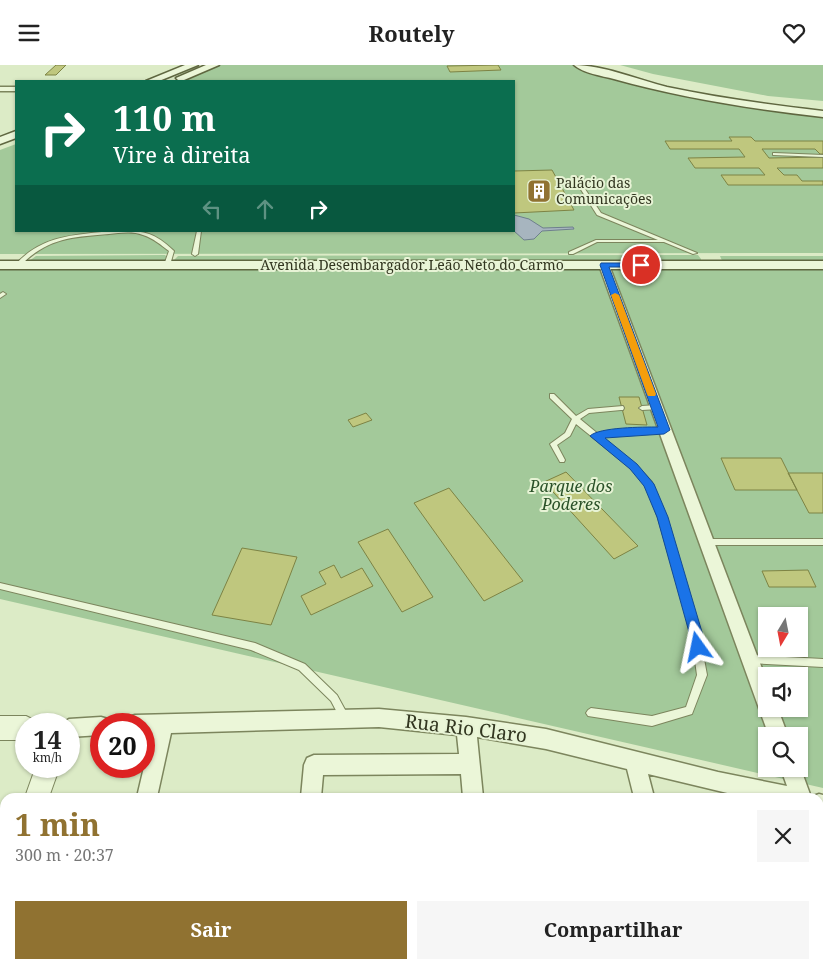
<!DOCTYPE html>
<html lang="pt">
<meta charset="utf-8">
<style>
body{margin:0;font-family:"Noto Serif",serif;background:#f6f6f6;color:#222;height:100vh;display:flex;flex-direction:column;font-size:19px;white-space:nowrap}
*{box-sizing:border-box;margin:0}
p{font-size:16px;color:#767676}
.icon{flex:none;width:28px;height:28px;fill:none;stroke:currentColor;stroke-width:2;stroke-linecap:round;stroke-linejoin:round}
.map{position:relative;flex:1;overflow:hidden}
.panel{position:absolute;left:0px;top:728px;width:824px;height:176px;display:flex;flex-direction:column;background:#fff;border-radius:15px 15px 0 0;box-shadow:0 1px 4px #0004}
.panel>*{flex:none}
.top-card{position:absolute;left:15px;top:15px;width:500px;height:152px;border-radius:0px;box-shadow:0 1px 4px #0004;background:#0b6e4f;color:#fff;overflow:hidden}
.needle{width:32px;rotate:190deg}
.tools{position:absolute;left:758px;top:542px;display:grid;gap:10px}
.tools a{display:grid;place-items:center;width:50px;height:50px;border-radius:0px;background:#fff;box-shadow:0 1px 4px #0004;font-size:25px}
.speed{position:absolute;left:15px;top:648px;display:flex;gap:10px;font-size:25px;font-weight:700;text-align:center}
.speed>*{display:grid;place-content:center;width:65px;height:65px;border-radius:50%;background:#fff;box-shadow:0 1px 4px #0004;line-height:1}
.speed small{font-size:12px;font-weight:400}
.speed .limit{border:8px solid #d22;background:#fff;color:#111}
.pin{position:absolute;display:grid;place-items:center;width:42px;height:42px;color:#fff;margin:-21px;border:2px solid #fff;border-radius:50%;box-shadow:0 1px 5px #0007}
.me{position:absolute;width:55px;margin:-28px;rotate:348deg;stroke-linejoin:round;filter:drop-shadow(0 0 4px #0008)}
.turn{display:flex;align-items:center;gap:18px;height:105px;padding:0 15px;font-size:22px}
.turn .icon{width:65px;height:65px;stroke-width:2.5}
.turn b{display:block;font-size:35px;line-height:42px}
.lanes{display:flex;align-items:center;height:48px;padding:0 15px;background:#0003;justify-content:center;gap:25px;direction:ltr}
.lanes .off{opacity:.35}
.round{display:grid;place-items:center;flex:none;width:52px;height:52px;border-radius:0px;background:#f6f6f6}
.overview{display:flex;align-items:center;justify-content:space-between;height:85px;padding:0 15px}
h1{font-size:30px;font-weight:700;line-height:38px;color:#907231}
.cta{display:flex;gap:10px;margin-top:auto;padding:10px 15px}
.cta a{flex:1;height:58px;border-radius:0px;background:#907231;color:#fff;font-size:20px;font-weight:700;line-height:58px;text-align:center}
.cta a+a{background:#f6f6f6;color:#222}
header{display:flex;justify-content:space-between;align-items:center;height:65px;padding:0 15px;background:#fff;font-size:22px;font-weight:700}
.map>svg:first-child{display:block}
</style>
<header><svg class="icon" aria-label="menu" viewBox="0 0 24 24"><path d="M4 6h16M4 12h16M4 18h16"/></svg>Routely<svg class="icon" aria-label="heart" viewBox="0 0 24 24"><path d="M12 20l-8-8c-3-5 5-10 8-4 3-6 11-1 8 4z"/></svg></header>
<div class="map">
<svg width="823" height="903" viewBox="0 0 823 903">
<rect width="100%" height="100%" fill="#dcebc6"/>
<!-- green -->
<path fill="#a3c99a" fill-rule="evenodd" d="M214 0H579L654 23 823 49V188L0 189V85L16 79V166H514V16H173Z
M620 0H823V36L768 31 653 9Z
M165 190 167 192 165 197 31 198 29 196 36 191Z
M698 190 701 194V197L175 198 174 195 178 191Z
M720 191H823V198H723Z
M0 200H823V723L0 534ZM766 551H799V584H766ZM766 611H799V644H766ZM766 671H799V704H766Z"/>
<!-- water -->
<path fill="#a7b5bf" stroke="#6e7f8d" d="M514 150 529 154 543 163 573 162 574 164 542 166 534 174 524 175 514 166Z"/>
<!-- building -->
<path fill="#bfc77e" stroke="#7d8344" d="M56 0H66L56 10H45Z
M498 0 501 5 450 7 447 1Z
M729 72H751L755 76H823V89H820L815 84H762L769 93 823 92V103H777L784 110H797L802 116H823V120H728L721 110H765L759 103H695L688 93 745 92 739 84H670L665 76H732Z
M552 105 574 145 514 148V106Z
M619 332H639L647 360 626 359Z
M366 348 372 355 353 362 348 355Z
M721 393H781L797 425H735Z
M566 407 638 481 614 494 544 417Z
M788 408H823V448H809Z
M449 423 486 469 523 516 484 536 414 438Z
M388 464 433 532 402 547 358 477Z
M242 483 297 492 271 560 212 550Z
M334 500 341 513 362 503 373 521 311 550 301 531 326 519 319 507Z
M808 505 816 522H769L762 506Z"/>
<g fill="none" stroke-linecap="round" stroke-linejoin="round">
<!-- service casing -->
<g stroke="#7c855d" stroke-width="2">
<path id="service" d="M774 88 823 90V92L773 90V88Z
M575 111 577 112 601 148 697 188 693 189 664 177H597L573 189H569V187L596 175H658L597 150 573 112Z
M111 166C141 166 151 164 174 186L170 200 167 202 164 200 169 186C161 180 153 173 143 170 132 166 120 168 109 169 72 172 47 173 20 201L15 200C42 170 74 170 111 166Z
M197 166H201L198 189 195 191 192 189Z
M3 227 6 229 0 233V229Z
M550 329H554L576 351 588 344 623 341 624 343 623 345H621L589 348 580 354 597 368 627 365 665 363 668 365 665 367 627 369 602 372 636 400 652 417 666 453 699 567 707 610 692 649 652 661 588 651 586 648 588 645 591 643 652 651 686 642 697 610 691 567 658 453 646 420 632 404 576 359 570 371 557 380 565 395 564 397H560L550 379 565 368 572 354 550 333Z
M657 340 660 342 659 344 642 345 639 343 642 341Z
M707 474H823V480H707L704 479 703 477 704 475Z
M0 518 255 578 305 599 337 630 349 652 347 655 344 657 341 655 331 636 299 605 251 585 0 524Z
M750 590 823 594V602L750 598 747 597 746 594 747 591Z"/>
</g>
<!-- minor casing -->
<g stroke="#7c855d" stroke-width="3">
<path id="minor" d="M0 22H16V26H0Z
M604 197 609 200 766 614V644H778L788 671H769L599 200Z
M379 644 466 652 546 664 718 707 787 721 781 704H799V699L811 732H744L648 709 654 732H634L627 704 546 684 477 672 483 732H463L461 709 323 710 321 732H301L304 700 307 693 314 690 459 689 457 670 379 662 171 668 157 732H137L152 668H144V659H126L128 652 135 650Z
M101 652 108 654 110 659H101V670L69 672V659H61L69 654Z
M819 729 823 730V750L819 749V732H811Z
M819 775 823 777V809L819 807Z
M95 899H119L118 903H94Z
M284 899H308L307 903H283Z
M471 899H495V903H471Z
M668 899H692L693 903H669Z"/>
</g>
<!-- tertiary casing -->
<g stroke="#7c855d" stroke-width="2">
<path id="tertiary" d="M0 651H26L34 655 36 659H26V675H0Z
M36 701H60L49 732H25Z
M5 809V849L0 851V811Z"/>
</g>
<!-- secondary casing -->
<g stroke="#5f6740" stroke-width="3">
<path id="secondary" d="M185 0H198L159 16H146Z
M206 0H219L184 15H178L176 13Z
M574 0C603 0 639 15 667 22 719 33 771 40 823 46V52C752 44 682 33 614 14 602 11 583 8 574 0Z
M16 66V73L0 79V72Z
M0 196H823V204H0Z"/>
</g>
<!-- service -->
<use href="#service" fill="#ebf6d8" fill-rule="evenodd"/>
<!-- minor -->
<use href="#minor" fill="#ebf6d8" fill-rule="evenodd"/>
<!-- tertiary -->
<use href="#tertiary" fill="#ebf6d8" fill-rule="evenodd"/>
<!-- secondary -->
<use href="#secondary" fill="#ebf6d8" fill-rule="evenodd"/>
</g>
<!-- route -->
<path fill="#1a73e8" stroke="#114b97" d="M601 198H641L645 200 641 202H609L670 365 664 369 605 373 637 399 654 419 668 452 702 567 704 582 702 586 698 588 693 586 689 567 657 452 644 421 630 404 590 371C599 362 644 362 658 362L600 200Z"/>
<!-- slow -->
<path fill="#f59e0b" d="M615 228 619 230 656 329 655 331H648L647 329 611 230Z"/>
<!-- icons -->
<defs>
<g id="building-square" transform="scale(1.25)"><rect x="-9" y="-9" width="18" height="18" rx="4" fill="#907231" stroke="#e7f3d5"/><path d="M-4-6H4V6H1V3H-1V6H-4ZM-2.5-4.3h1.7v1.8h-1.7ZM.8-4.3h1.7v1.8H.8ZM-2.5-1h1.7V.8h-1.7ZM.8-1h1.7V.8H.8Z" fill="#fff"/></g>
</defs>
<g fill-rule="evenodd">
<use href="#building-square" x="539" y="126"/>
</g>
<g text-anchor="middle" stroke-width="4" stroke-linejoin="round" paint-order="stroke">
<!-- far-poi labels -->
<g font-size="14" fill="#323620" stroke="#e7f3d5" text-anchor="start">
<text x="556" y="123">Palácio das<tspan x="556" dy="16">Comunicações</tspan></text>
</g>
<!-- far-street labels -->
<g font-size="14" fill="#323620" stroke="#e7f3d5">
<text x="412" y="205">Avenida Desembargador Leão Neto do Carmo</text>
</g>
<!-- park labels -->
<g font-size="16" font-style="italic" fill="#2a5128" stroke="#e7f3d5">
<text x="571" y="427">Parque dos<tspan x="571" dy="18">Poderes</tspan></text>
</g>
<!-- near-street labels -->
<g font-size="19" fill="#323620" stroke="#e7f3d5">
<text transform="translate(466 663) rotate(7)" y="7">Rua Rio Claro</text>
</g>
</g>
</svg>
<div class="tools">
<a><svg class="needle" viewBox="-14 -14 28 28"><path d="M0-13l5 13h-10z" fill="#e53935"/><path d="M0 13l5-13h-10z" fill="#767676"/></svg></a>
<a><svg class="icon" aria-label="sound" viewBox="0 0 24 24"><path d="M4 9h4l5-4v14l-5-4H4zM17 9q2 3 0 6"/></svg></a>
<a><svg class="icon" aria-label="search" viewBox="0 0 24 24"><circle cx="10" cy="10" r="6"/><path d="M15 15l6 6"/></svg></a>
</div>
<div class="speed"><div>14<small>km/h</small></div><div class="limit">20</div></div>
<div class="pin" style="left:641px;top:200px;background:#d93025"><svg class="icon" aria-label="arrive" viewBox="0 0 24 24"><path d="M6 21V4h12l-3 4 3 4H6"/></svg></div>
<svg class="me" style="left:698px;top:582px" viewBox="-20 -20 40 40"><path d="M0-17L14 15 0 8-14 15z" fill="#1a73e8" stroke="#fff" stroke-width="4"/></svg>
<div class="top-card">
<div class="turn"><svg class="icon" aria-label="right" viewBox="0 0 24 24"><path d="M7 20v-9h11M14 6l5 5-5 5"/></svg><div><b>110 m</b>Vire à direita</div></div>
<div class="lanes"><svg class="icon off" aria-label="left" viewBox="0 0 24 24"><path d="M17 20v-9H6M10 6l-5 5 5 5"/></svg><svg class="icon off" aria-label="ahead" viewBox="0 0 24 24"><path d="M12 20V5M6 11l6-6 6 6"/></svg><svg class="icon" aria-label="right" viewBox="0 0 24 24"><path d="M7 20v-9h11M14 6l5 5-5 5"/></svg></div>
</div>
<section class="panel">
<div class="overview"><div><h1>1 min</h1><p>300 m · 20:37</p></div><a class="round"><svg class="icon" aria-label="close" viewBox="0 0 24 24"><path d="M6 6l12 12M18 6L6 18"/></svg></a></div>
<div class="cta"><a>Sair</a><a>Compartilhar</a></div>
</section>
</div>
